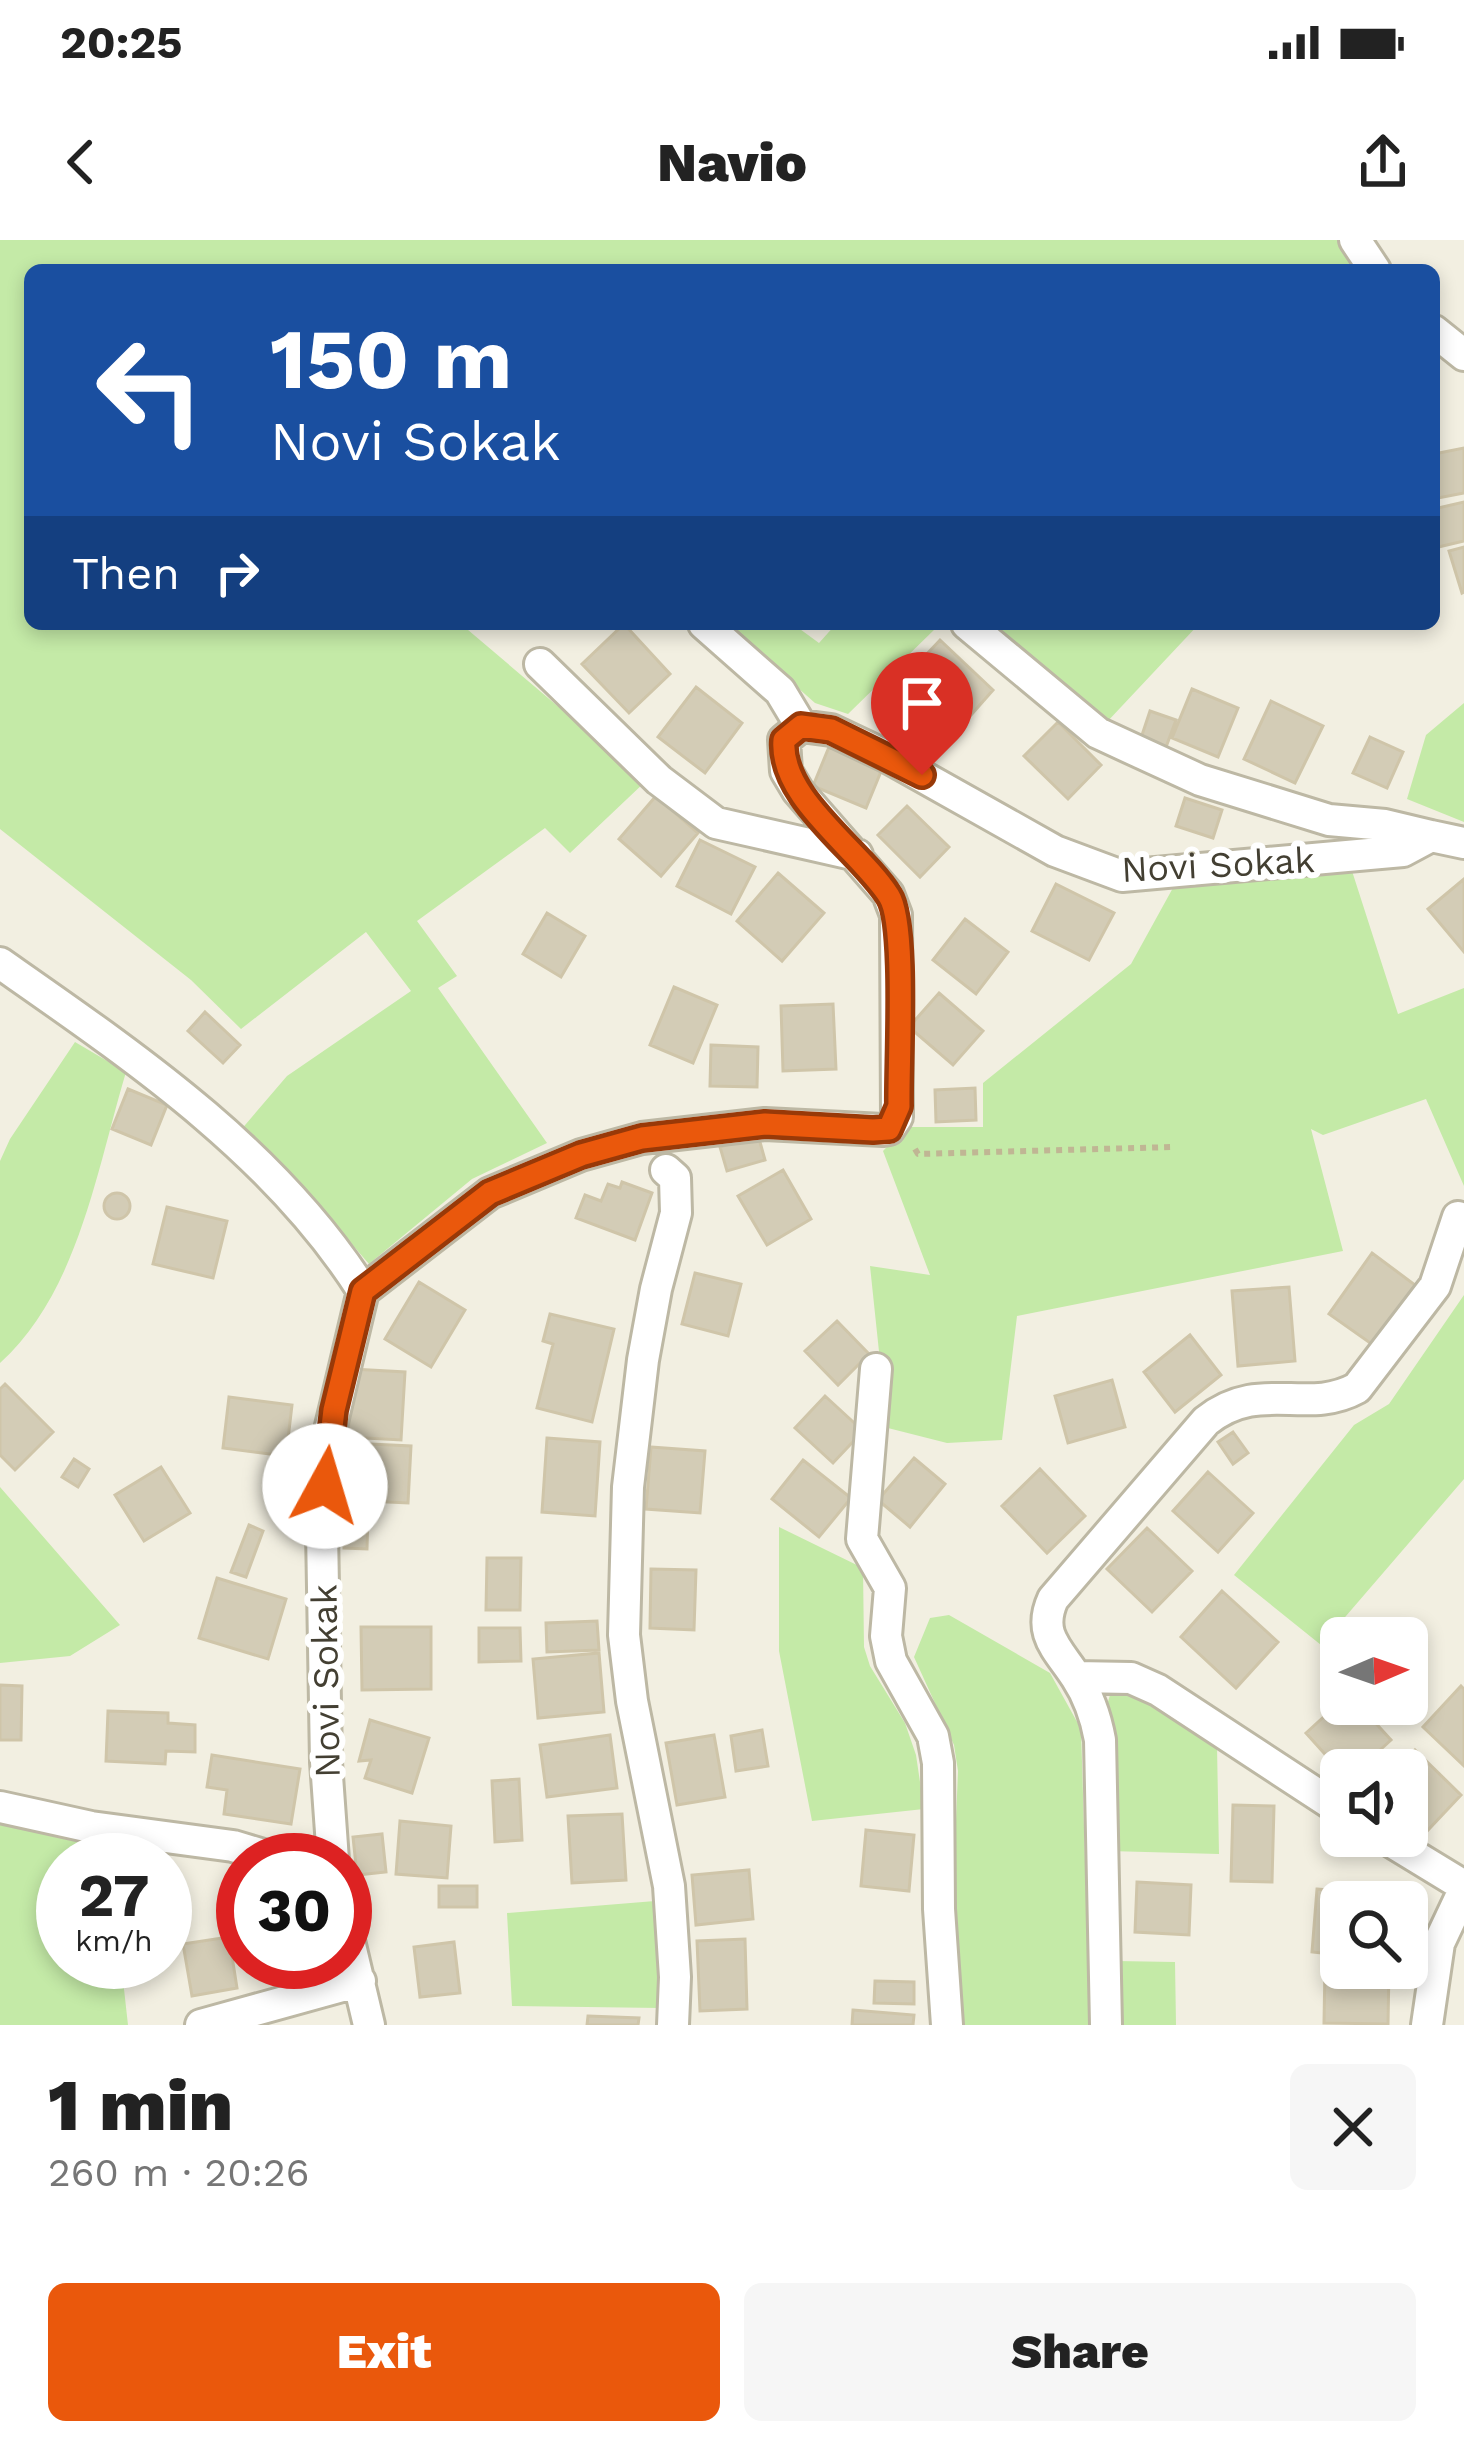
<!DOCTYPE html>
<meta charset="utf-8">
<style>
body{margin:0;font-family:"Work Sans",sans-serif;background:#f6f6f6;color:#222;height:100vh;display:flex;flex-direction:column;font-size:45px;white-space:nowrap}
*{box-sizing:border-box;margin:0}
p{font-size:39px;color:#767676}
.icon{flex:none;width:66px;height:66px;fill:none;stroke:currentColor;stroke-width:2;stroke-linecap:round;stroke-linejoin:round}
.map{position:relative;height:1785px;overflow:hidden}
.sheet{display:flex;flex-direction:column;background:#fff;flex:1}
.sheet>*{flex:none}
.banner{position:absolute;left:24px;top:24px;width:1416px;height:366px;border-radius:18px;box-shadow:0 6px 18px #0003;background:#1a4fa0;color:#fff;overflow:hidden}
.needle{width:78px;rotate:88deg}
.tools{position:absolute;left:1320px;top:1377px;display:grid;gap:24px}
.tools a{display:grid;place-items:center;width:108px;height:108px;border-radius:18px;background:#fff;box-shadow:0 6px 18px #0003;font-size:60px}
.speed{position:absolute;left:36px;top:1593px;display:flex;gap:24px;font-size:60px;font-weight:700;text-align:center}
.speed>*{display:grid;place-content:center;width:156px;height:156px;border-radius:50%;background:#fff;box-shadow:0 6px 18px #0003;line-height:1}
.speed small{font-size:30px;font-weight:400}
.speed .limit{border:18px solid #d22;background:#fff;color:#111}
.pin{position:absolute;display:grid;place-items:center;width:102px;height:102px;color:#fff;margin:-123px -51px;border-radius:50% 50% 50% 0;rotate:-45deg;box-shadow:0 0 12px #0007}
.pin .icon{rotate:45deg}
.me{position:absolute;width:132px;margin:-66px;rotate:6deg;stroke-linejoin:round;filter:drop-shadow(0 0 9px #0008)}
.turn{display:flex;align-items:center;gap:42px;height:252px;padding:0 48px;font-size:54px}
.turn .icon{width:156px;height:156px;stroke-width:2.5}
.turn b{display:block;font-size:84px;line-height:102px}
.then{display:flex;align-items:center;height:114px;padding:0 48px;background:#0003;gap:24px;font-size:45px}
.round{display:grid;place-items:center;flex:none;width:126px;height:126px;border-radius:18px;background:#f6f6f6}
.overview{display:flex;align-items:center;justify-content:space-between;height:204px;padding:0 48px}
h1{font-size:72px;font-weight:800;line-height:90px}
.primary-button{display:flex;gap:24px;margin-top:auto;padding:24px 48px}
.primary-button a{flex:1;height:138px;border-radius:18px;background:#ea580c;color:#fff;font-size:48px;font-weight:800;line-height:138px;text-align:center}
.primary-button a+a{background:#f6f6f6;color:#222}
.status{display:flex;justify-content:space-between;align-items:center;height:84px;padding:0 60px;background:#fff;direction:ltr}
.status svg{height:33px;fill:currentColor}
header{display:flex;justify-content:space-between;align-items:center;height:156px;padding:0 48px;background:#fff;font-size:54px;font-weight:800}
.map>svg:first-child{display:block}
</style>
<div class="status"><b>20:25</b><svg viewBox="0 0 49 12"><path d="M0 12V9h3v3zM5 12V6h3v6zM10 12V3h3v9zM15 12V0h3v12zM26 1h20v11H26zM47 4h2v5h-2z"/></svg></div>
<header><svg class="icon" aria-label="back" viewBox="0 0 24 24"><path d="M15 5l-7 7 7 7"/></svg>Navio<svg class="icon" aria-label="share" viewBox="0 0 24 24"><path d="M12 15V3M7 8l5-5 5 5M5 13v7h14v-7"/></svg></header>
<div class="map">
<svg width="1464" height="1785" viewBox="0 0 1464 1785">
<rect width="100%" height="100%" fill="#f2efe1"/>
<!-- green -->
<path fill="#c4eaa7" d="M0 0H1337L1359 30H30V384H461L646 541 570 613 545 588 417 681 457 736 438 748 547 903 472 939 369 1024 318 965 240 891 287 836 411 751 366 692 241 789 191 740 0 589Z
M726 384H793L819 403 836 384 937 387 848 474 815 463Z
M988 384H1199L1106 483Z
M1464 463V582L1407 559 1426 495Z
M1352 631 1398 774 1464 748V946L1426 859 1323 895 1311 889 1343 1011 1017 1076 1002 1200 947 1203 880 1186V1121L870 1026 930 1035 883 911 906 887H983V843L1131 724 1174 646Z
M75 802 126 832C97 929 78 1053 0 1123V921L10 899Z
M1464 1055V1239L1321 1405 1234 1335 1354 1185 1389 1164Z
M0 1247 120 1385 70 1416 0 1423Z
M779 1287 863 1328 864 1407 870 1426 905 1483 916 1515 924 1569 812 1581 779 1411Z
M949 1375 1050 1433 1081 1489 1090 1785H959L953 1654 958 1531 954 1505 914 1417 930 1378Z
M1123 1451 1144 1456 1217 1506 1219 1614 1109 1611 1111 1486 1107 1465 1110 1455Z
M0 1578 135 1603 132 1620H63V1722H121L128 1785H0Z
M655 1661 661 1768 512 1766 507 1673Z
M1116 1721 1175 1722 1176 1785H1119Z"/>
<!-- building -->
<path fill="#d3ccb6" stroke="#cfc5a9" stroke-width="3" d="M1464 208V253L1438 258 1434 214Z
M1464 262V301L1434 308V269Z
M1464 307V352L1462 353 1449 311Z
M624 384 670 434 629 473 582 424Z
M940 400 993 450 963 484 908 434Z
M696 447 742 483 705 533 658 497Z
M1192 449 1238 468 1218 517 1172 498Z
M1271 461 1323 486 1295 543 1244 519Z
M1150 471 1176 480 1166 507 1141 498Z
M1058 482 1101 525 1068 559 1024 516Z
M1370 497 1403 512 1387 548 1353 533Z
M829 507 882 529 866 568 813 546Z
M656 556 698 593 661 636 619 599Z
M1185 558 1222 570 1213 598 1176 586Z
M907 566 949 607 920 637 878 595Z
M700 600 755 627 731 674 677 646Z
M778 633 824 673 782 721 737 681Z
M1464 639V712L1428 669Z
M1056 644 1114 673 1089 720 1032 691Z
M547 673 585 696 561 737 523 714Z
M965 679 1008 712 976 754 933 720Z
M674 747 717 765 693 823 650 805Z
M939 753 983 791 953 825 909 787Z
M833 764 836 829 783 831 781 766Z
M205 772 240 805 223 823 188 791Z
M711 805 758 807 757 847 710 846Z
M975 848 976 880 936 882 935 850Z
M128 849 167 865 151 905 112 889Z
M758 895 765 920 727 931 720 907Z
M783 930 811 979 767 1005 738 956Z
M622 942 652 953 635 1000 576 978 585 955 601 961 608 944 620 948Z
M104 966a13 13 0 1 1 26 0a13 13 0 1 1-26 0Z
M167 967 227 981 213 1038 153 1024Z
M1372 1013 1415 1045 1373 1105 1329 1074Z
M695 1033 741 1044 728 1096 682 1084Z
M419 1042 465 1070 431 1127 385 1099Z
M1289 1047 1295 1121 1238 1126 1232 1051Z
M550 1074 614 1089 592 1182 537 1168 553 1104 543 1101Z
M837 1081 869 1114 838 1145 805 1111Z
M1190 1095 1221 1135 1175 1172 1144 1132Z
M352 1129 405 1132 401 1200 348 1197Z
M1112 1140 1125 1187 1068 1203 1055 1156Z
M5 1144 53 1192 15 1230 0 1215V1149Z
M825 1156 863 1191 833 1223 795 1188Z
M229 1157 292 1165 286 1216 223 1208Z
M1233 1192 1248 1213 1233 1224 1218 1202Z
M547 1198 600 1202 595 1276 542 1272Z
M349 1203 411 1206 408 1263 346 1260Z
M651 1207 705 1211 700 1273 646 1269Z
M914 1218 945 1244 910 1287 878 1260Z
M74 1219 89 1229 78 1247 62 1237Z
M803 1220 851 1258 819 1297 772 1259Z
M161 1227 190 1273 144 1301 115 1255Z
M1040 1229 1085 1276 1047 1313 1002 1266Z
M1208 1232 1253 1273 1218 1312 1173 1271Z
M345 1273 368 1274 367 1309 344 1308Z
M249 1285 263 1291 246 1337 231 1332Z
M1147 1288 1192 1331 1152 1372 1107 1329Z
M487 1318H521L520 1370H486Z
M651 1329 696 1330 694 1390 650 1388Z
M217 1338 286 1359 268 1419 199 1398Z
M1222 1351 1278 1402 1236 1448 1181 1397Z
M597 1381 599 1410 547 1412 546 1383Z
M361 1387H431V1449L362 1450Z
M479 1388H520L521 1421 479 1422Z
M599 1413 604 1472 538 1478 533 1419Z
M0 1445 22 1446 21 1500H0Z
M1461 1446 1464 1449V1526L1423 1487Z
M1341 1461 1358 1464 1391 1500 1358 1530 1341 1532 1306 1493Z
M108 1471 168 1473V1483L195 1485V1512L166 1511 165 1524 106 1521Z
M370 1480 429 1498 412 1553 365 1538 371 1520 359 1521Z
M762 1490 768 1526 736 1531 731 1496Z
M610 1495 617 1548 547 1557 540 1505Z
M714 1495 725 1557 677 1565 666 1503Z
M1415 1510 1461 1555 1428 1590 1407 1569V1530H1396Z
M212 1515 300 1529 291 1584 224 1574 227 1550 207 1547Z
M519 1539 522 1600 495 1602 492 1541Z
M1233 1565 1274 1566 1272 1642 1231 1641Z
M622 1574 626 1640 572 1643 568 1576Z
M400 1581 451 1586 447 1638 396 1634Z
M866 1590 914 1595 909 1651 861 1646Z
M382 1594 386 1632 357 1635 353 1597Z
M749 1630 753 1679 696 1685 692 1635Z
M1137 1642 1191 1645 1189 1695 1135 1692Z
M439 1646H477V1667H439Z
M1317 1649 1389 1655 1388 1662H1341V1715L1312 1712Z
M229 1697 237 1748 192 1756 183 1704Z
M745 1699 747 1769 700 1771 697 1701Z
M454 1702 460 1753 420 1757 414 1707Z
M250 1722H312L253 1735Z
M1325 1727 1389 1728 1388 1784 1324 1783Z
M875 1741 914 1742V1764L874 1763Z
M853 1770 914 1775 913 1785H852Z
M588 1776 639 1778 638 1785H587Z"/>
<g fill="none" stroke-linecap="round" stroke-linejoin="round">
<!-- street casing -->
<g stroke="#bdb8a4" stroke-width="36">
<path id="street" d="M1355 0 1375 30
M1434 91 1464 115
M704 384 780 451 801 486
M967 384 1098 493 1200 540 1329 580 1385 585 1431 596
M540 424 659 540 716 583 857 615
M0 723C133 816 275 912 363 1051
M666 930 675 938 676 973 656 1049 643 1120 628 1247 624 1395 632 1461 669 1646 675 1737 673 1785
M876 1129 862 1299 890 1348 886 1396 891 1421 933 1496 938 1523 939 1669 947 1785
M1076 1437 1131 1438 1158 1450 1341 1570
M0 1567 91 1587 233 1606 280 1620
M1382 1596 1464 1646
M333 1620 326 1522 322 1290 327 1203 363 1051 490 953 581 915 642 898 765 884 883 890 889 889 897 877 896 675 888 654 798 551 786 531 784 500 801 486 831 490 886 516 1055 611 1122 636 1403 611 1431 596 1464 603
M345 1684 369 1785
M201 1785 360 1741
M1106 1785 1100 1500C1096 1478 1088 1455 1076 1437 1058 1409 1037 1394 1053 1359L1206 1181C1260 1138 1306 1176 1357 1148L1435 1046 1458 977
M1427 1785 1439 1703 1464 1650"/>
</g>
<!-- path -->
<path stroke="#c0b694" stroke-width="6" stroke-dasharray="6 6" stroke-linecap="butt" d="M915 909 918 914 1172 907"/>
<!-- street -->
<use href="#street" stroke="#fff" stroke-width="30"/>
</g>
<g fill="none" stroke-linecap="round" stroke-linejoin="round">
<!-- route casing -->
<g stroke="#983908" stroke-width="30">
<path id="route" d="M325 1246 334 1170 363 1051 490 953 581 915 642 898 765 884 873 890 889 889 899 866C898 825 907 684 889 656 859 609 779 558 784 500L801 486 831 490 922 535"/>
</g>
<!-- route -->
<use href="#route" stroke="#ea580c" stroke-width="21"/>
</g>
<g text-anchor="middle" stroke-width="12" stroke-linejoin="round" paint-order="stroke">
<!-- street labels -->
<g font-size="36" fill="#433f32" stroke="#fff">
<text transform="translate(1218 624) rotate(-3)" y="13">Novi Sokak</text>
<text transform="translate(325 1441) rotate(-91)" y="13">Novi Sokak</text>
</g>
</g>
</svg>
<div class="tools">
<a><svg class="needle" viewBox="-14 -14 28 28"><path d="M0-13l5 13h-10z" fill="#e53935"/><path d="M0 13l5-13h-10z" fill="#767676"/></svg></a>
<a><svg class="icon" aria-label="sound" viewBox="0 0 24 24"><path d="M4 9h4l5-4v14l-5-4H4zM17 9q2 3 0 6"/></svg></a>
<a><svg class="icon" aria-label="search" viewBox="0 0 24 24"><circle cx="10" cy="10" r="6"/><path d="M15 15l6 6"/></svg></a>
</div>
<div class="speed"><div>27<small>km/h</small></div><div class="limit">30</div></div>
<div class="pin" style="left:922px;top:535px;background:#d93025"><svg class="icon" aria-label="arrive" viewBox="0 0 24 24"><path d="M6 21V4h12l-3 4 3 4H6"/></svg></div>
<svg class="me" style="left:325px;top:1246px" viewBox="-20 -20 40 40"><circle r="19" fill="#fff"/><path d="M0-13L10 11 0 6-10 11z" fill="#ea580c"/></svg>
<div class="banner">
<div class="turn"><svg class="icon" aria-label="left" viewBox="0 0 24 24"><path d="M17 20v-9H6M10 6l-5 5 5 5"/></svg><div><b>150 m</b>Novi Sokak</div></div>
<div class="then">Then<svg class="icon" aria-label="right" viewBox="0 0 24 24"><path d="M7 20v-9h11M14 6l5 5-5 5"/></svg></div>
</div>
</div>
<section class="sheet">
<div class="overview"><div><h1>1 min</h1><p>260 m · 20:26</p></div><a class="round"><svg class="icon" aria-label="close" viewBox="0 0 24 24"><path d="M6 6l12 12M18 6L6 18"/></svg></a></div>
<div class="primary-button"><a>Exit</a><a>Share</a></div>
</section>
